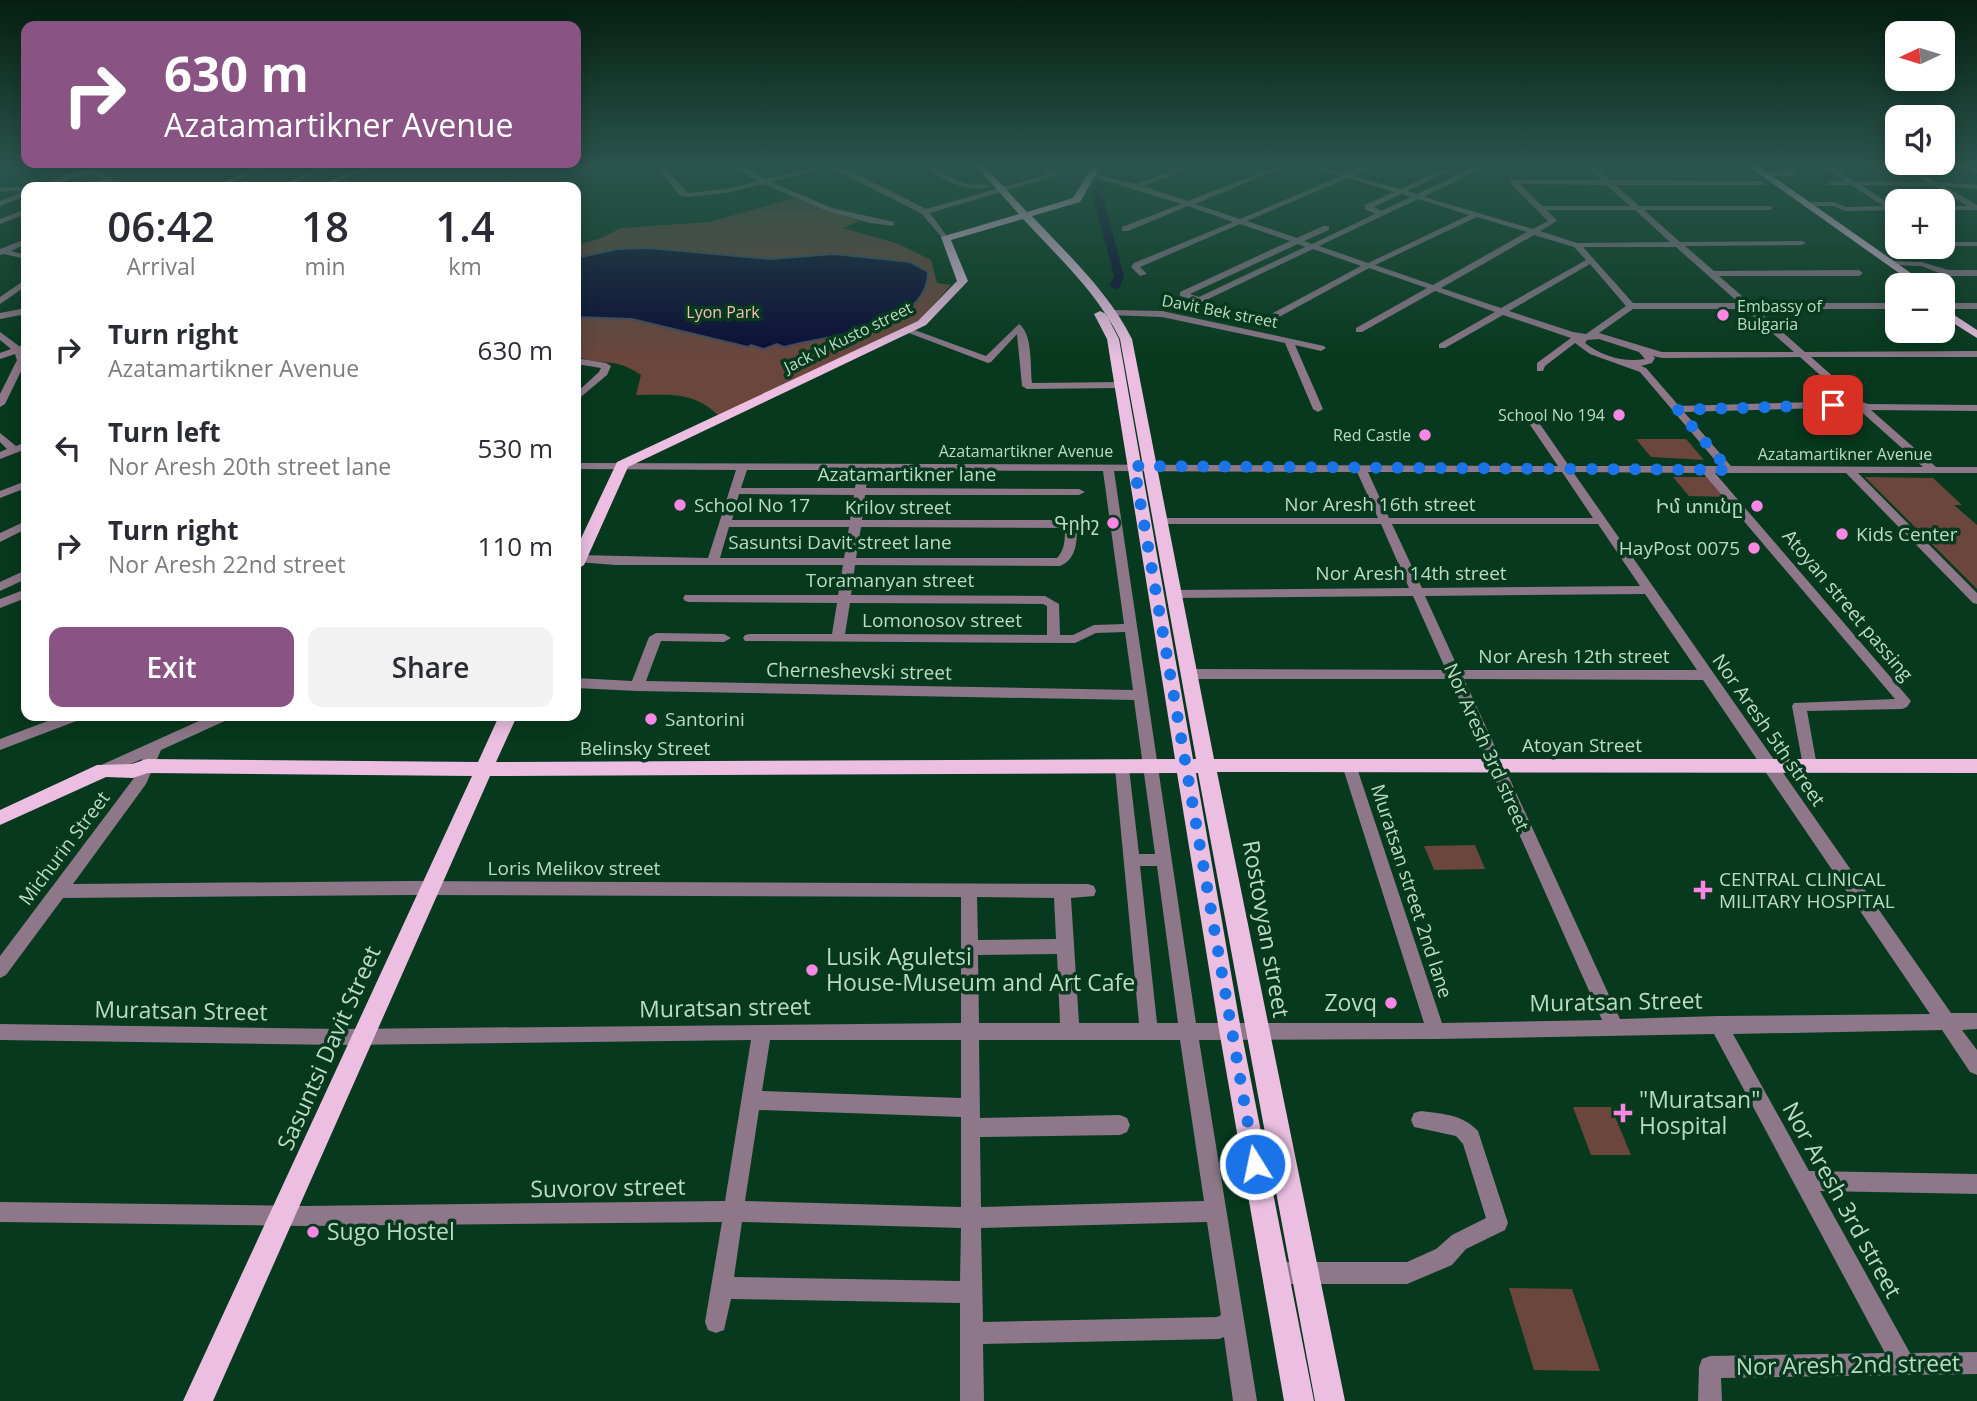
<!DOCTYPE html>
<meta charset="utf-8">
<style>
body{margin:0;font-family:"Open Sans","Noto Sans Armenian",sans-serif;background:#f2f2f3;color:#2b2b33;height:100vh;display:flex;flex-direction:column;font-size:26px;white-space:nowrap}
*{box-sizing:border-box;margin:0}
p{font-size:23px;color:#7c7c81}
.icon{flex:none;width:38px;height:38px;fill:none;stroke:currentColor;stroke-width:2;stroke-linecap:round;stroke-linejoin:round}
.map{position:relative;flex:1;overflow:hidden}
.drawer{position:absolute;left:21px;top:182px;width:560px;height:539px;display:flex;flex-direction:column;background:#fff;border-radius:14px;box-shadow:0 4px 18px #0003}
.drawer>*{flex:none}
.banner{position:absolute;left:21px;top:21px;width:560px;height:147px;border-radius:14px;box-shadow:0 4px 18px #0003;background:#895483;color:#fff;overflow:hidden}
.needle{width:46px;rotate:266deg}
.buttons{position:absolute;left:1885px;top:21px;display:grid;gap:14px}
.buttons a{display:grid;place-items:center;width:70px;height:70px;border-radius:14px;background:#fff;box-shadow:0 4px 18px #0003;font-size:35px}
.pin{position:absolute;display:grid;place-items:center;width:60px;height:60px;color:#fff;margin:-30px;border-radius:14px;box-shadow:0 4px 10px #0006}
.me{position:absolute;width:77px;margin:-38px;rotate:350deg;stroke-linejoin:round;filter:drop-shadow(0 0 5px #0008)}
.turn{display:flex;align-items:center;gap:24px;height:147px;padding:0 28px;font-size:32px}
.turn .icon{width:91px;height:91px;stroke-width:2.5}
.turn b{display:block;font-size:49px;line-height:60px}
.eta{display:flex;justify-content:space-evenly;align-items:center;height:119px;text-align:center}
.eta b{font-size:42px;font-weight:600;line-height:49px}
.cta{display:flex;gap:14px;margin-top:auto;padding:14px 28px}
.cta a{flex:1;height:80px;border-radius:14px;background:#895483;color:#fff;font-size:28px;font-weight:600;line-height:80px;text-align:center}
.cta a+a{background:#f2f2f3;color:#2b2b33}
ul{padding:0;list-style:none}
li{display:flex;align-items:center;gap:21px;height:98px;padding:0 28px}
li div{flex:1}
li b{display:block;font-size:26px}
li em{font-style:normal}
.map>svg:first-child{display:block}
</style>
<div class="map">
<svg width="1977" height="1401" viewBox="0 0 1977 1401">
<rect width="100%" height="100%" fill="#07391e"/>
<!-- green -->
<path fill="#6b463d" d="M795 198 859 221 843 228 899 244 931 260 937 283 951 285 918 322 719 416C694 391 670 395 636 395L641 375C614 356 603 367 576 356V245L599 239 621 228 709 222Z
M1636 439H1686L1704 460 1651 457Z
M1673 477H1709L1725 497 1689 496Z
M1865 477 1933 478 1962 505H1954L1977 525V589Z
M1475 845 1485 869 1434 870 1424 846Z
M1573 1107H1611L1631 1155H1591Z
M1509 1288 1572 1289 1600 1371 1534 1370Z"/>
<!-- water -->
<path fill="#0b0c36" stroke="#404a61" stroke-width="2" d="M649 248 770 259 834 254 910 262 928 272C928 330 826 335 784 347L777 344 764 349 751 345 748 347 632 319 576 317V258L618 249Z"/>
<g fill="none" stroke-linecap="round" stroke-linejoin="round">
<!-- stream -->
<path stroke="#404a61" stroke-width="2" d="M1051 164 1071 176"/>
<!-- river -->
<path fill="#0b0c36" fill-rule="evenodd" d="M1100 180 1104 183 1102 193 1124 276 1119 288 1115 289 1110 286 1114 276 1092 193 1096 183Z"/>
<!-- minor -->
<path fill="#8d7788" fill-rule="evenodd" d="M262 164H271L222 187H213Z
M325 164H333L288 187H279Z
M369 164H378L326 187H316Z
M651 164H662L688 193 726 189 758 181 731 164H739L766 179 826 164H837L926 209 1049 174 1042 167V165H1046L1058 175 930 213 949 239 945 241 922 214 830 167 771 182 832 208 894 222V226L870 223 827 211 764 184 726 193 688 197 680 196 657 167Z
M918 164C936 164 950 179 967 184 975 186 983 183 991 186 970 195 935 177 918 164Z
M1192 164H1201L1143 186 1188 201 1282 164H1291L1195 204 1240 219 1341 176 1305 164C1319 164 1331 172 1345 173 1356 174 1367 164 1379 164L1354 176 1400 189 1455 164H1463L1407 191 1417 194 1482 164H1490L1424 197 1533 229 1548 221 1511 184V180H1601L1584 164H1591L1610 180 1762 181 1765 185H1615L1639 206H1769L1773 208 1769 210H1644L1680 242 1802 241 1806 243 1802 245 1685 246 1714 271 1859 270 1863 273 1859 276H1719L1750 303H1897V309H1756L1805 352 1977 351V357H1811L1862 402 1868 404 1977 405V411L1871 410 1936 467H1977V473H1858L1977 593V604L1973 603 1846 473H1715L1911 701 1907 707 1902 709 1807 711 1817 766 1815 770H1805L1803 766 1792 706 1794 703 1895 699 1703 473 1573 472 1951 1013H1977V1029L1962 1030 1977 1050V1075L1970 1072 1942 1030 1733 1034 1809 1171 1977 1174V1194L1820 1191 1910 1353 1977 1352V1374L1721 1378 1722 1401H1698L1699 1367 1702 1359 1710 1356 1885 1353 1714 1034 1436 1039 1199 1040 1257 1401H1233L1224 1337 1219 1339 983 1344 984 1401H960V1303L731 1299 724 1330 716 1333 708 1330 705 1322 722 1222 305 1226 0 1222V1202L305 1206 725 1201 751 1040 341 1045 0 1040V1024L341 1029 961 1023V897L410 895 63 898 6 975 0 978V956L134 778 142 759 104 776 99 774 97 770 99 766 210 716H229L227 720 161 750 146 784 73 884 410 881 1088 884 1094 886 1096 891 1094 896 1071 898 1079 1023H1139L1115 768 1117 764H1127L1129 768 1139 854H1155L1134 700 637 691 576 688V678L632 681 649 637 656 633 724 634 731 638 724 642 661 641 646 681 1133 690 1125 632 1096 633 1075 643 745 641 743 638 745 635 750 634H832L837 603 689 602 685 601 683 598 685 595H838L843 565H616L576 562V556L579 555 708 558 736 470 576 469V463L1558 466 1524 416 1529 413 1533 414 1569 466H1720L1640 372 1590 354 1575 343 1545 366 1543 371H1537V363L1571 338 1503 315 1445 348H1439V344L1495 312 1435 291 1362 332H1356V328L1427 288 1369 268 1279 317H1273V313L1361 266 1313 249 1202 302 1180 296V292L1290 241 1240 224 1140 267 1147 274 1140 276 1131 267 1134 263 1233 222 1188 206 1128 231H1122V227L1181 204 1087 175 1091 173 1136 184ZM1348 178 1394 192 1365 205V209L1375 214 1312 244 1304 241 1329 230V226H1323L1297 238 1247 221ZM1520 184 1606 185 1630 206H1542ZM1401 194 1411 197 1381 211 1374 207ZM1418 199 1469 215 1368 263 1319 246ZM1547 210H1635L1670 242 1577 243 1540 231 1557 221ZM1477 217 1527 232 1433 285 1375 265ZM1534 235 1574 247 1586 260 1501 308 1441 288ZM1298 244 1305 247 1199 297 1190 294ZM1583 247H1676L1739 303H1633ZM1590 264 1626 306 1586 334 1573 332 1509 311ZM1633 309H1745L1794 352H1662L1599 333ZM1599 339 1639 352 1645 359C1625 363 1601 356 1585 343L1587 340ZM1653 356 1662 358 1800 357 1849 401 1679 406 1646 368 1641 366 1652 363 1655 358ZM1856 407 1923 467 1731 466 1684 412ZM747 470H858L855 488H741ZM869 470 1103 471 1124 624 1094 625 1073 635H1060L1059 604 1045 596 851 595 855 565 1060 566C1077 559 1077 541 1077 525L1065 520H862L865 495H1079L1085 492 1079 489 866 488ZM1114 471 1357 472 1378 518H1160L1154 521 1160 524H1381L1409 588 1174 590 1168 594 1174 598 1413 596 1446 670 1190 669 1183 674 1190 679H1450L1602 1020 1442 1023 1356 765 1354 761H1344L1342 765 1424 1023H1196ZM1368 472H1562L1593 518H1389ZM739 494 854 495 850 520H732ZM1392 524H1598L1640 586 1422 588ZM729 527H849L844 558H720ZM861 527 1065 528C1065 538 1065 550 1057 558H856ZM1645 594 1697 670H1459L1425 596ZM850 603 1043 604 1047 606V635L845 634ZM1464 679 1703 680 1930 1014 1718 1016 1620 1019ZM1140 866H1157L1178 1023H1157ZM977 897 1054 898 1056 939 978 940ZM1057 954 1060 1023H979L978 955ZM770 1040H961V1098L762 1091ZM979 1040H1180L1204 1201 981 1207 980 1137 1120 1135 1127 1132 1130 1125 1127 1118 1120 1115 980 1118ZM759 1110 961 1117V1207L745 1201ZM742 1222 961 1228 960 1281 734 1277ZM1207 1222 1221 1315 1217 1317 983 1322 981 1228Z
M1775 164H1783L1797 174 1793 176H1760L1763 172H1785Z
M1819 164H1827L1854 181 1926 182 1898 164H1906L1937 182 1977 185V189L1944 186 1977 205V210H1942V206H1968L1934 186 1861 185 1893 206H1897V210L1845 211 1833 206H1803V202H1834L1846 207 1883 206 1851 185H1827L1830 181H1844Z
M1942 164H1954L1977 169V173Z
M84 170C106 170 107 174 119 187H111L107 183 85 187V183L106 179C80 166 63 188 38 187L65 175Z
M29 186 26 190 0 192V188Z
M23 192H26V196L0 206V201Z
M26 209V214L0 224V219Z
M26 239V244L11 251 26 255V259L4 254 0 255V249Z
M1942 242H1977V246H1942Z
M1888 261 1922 262 1948 270H1977V276H1947L1921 266 1891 265 1887 263Z
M26 279V286L0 304V297Z
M1942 303H1977V309H1942Z
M26 308V314L0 319V313Z
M1113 310 1162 311 1324 346 1326 348 1321 351 1295 345 1323 409 1318 412 1313 409 1285 343 1162 317 1110 315 1109 313Z
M1019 324C1033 334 1030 366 1032 383L1121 382 1126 385 1121 388 1027 389 1022 386 1017 334 991 362 988 363 901 330 909 328 986 356Z
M0 332 19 346 26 345V350L23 351 26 361 5 404 0 407V394L17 360 15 354 0 359V353L11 349 0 340Z
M576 358 606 363 611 366 607 375 576 401V393L599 372 601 368 576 364Z
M0 433 16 446 26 442V449L0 459V452L7 449 0 442Z
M26 481V488L0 498V491Z
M26 521V529L0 542V533Z
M26 570V579L0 591V582Z
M26 589V598L0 608V599Z
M61 716H81L79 720 0 750V739Z
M1421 1111C1443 1114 1462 1114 1478 1131L1508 1223 1505 1230 1466 1249 1452 1265 1407 1284H1275L1267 1281 1264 1273 1267 1265 1275 1262H1407L1436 1249 1452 1235 1486 1218 1463 1144 1456 1136 1414 1127 1411 1120 1414 1113Z"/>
<!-- major -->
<path fill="#ecbfe2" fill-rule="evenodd" d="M48 164H92L72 169Z
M974 164H983L1027 212 1073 198 1094 164H1102L1080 202 1032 216C1068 255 1108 291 1132 339L1214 759H1977V773L1217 772 1345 1401H1315L1198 773H1196L1241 1030 1314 1401H1284L1219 1030 1177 773 490 776 213 1401H183L472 776 148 773 133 778 106 777 0 825V810L97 765 132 764 147 759 478 762 499 716H517L496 762 1175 759 1107 339 1094 314 1100 311 1106 314 1119 339 1193 759H1196L1120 339C1097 292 1058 257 1023 219L951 240 968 281 926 325 628 467 584 565 576 570V549L617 462 918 321 957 281 941 237 1019 214Z
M1745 164H1755L1928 285H1916Z
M1942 307 1977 330V338L1942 316Z"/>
</g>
<!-- sky -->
<linearGradient id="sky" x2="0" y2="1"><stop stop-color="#041f10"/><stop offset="0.46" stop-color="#2b544c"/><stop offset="1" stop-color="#2b544c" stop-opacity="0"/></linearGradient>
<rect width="1977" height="360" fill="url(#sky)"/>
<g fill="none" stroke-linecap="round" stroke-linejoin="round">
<!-- route -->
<path stroke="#1a73e8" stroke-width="12" stroke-dasharray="0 21.6" d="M1255 1164 1134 466 1729 470 1678 410 1833 405"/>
</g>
<!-- markers -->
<g fill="#fb87e5" stroke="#07391e" stroke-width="2.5">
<circle cx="1723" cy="315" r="7"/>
<circle cx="1619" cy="415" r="7"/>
<circle cx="1425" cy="435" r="7"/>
<circle cx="680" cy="505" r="7"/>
<circle cx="1757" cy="506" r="7"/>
<circle cx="1113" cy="523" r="7"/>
<circle cx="1842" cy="534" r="7"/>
<circle cx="1754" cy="548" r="7"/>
<circle cx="651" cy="719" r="7"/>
<path d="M1699.5 879.5h7v7h7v7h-7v7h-7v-7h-7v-7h7z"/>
<circle cx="812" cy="970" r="7"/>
<circle cx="1391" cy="1003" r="7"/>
<path d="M1619.5 1102.5h7v7h7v7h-7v7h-7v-7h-7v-7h7z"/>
<circle cx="313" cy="1232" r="7"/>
</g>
<g text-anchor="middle" stroke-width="7" stroke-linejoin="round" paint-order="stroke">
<!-- far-poi labels -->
<g font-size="16" fill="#bcdbc5" stroke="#07391e" text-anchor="end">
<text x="1737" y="312" text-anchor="start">Embassy of<tspan x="1737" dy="18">Bulgaria</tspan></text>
<text x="1605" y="421">School No 194</text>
<text x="1411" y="441">Red Castle</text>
</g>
<!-- far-street labels -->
<g font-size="16" fill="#bcdbc5" stroke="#07391e">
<text transform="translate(1220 311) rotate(11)" y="6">Davit Bek street</text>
<text transform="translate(848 337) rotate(-26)" y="6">Jack Iv Kusto street</text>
<text x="1026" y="457">Azatamartikner Avenue</text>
<text x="1845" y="460">Azatamartikner Avenue</text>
</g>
<!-- far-park labels -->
<g font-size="16" fill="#f7c1b3" stroke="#07391e">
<text x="723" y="318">Lyon Park</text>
</g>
<!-- street labels -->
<g font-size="19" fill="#bcdbc5" stroke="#07391e">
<text x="907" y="481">Azatamartikner lane</text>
<text x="1380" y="511">Nor Aresh 16th street</text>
<text x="898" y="514">Krilov street</text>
<text x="840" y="549">Sasuntsi Davit street lane</text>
<text x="1411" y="580">Nor Aresh 14th street</text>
<text x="890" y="587">Toramanyan street</text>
<text transform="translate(1848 605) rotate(50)" y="7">Atoyan street passing</text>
<text x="942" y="627">Lomonosov street</text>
<text x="1574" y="663">Nor Aresh 12th street</text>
<text transform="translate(859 671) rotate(1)" y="7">Cherneshevski street</text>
<text transform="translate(1769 730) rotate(55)" y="7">Nor Aresh 5th street</text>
<text x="1582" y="752">Atoyan Street</text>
<text transform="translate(1487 747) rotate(66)" y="7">Nor Aresh 3rd street</text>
<text x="645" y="755">Belinsky Street</text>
<text transform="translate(64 848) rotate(-53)" y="7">Michurin Street</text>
<text x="574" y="875">Loris Melikov street</text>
<text transform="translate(1412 891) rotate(72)" y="7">Muratsan street 2nd lane</text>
</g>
<!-- poi labels -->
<g font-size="19" fill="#bcdbc5" stroke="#07391e" text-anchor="start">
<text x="694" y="512">School No 17</text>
<text x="1743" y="513" text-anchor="end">Իմ տունը</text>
<text x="1099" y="530" text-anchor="end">Գրիշ</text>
<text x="1856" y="541">Kids Center</text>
<text x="1740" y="555" text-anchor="end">HayPost 0075</text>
<text x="665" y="726">Santorini</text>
<text x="1719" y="886">CENTRAL CLINICAL<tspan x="1719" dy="22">MILITARY HOSPITAL</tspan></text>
</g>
<!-- near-street labels -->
<g font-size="23" fill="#bcdbc5" stroke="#07391e">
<text transform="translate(1266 929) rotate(80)" y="8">Rostovyan street</text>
<text transform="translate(1616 1002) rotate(-1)" y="8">Muratsan Street</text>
<text transform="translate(725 1008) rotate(-1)" y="8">Muratsan street</text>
<text transform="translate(181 1011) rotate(1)" y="8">Muratsan Street</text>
<text transform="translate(329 1048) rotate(-66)" y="8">Sasuntsi Davit Street</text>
<text transform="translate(608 1188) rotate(-1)" y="8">Suvorov street</text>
<text transform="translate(1842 1200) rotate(61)" y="8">Nor Aresh 3rd street</text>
<text transform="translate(1848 1365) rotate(-1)" y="8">Nor Aresh 2nd street</text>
</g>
<!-- near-poi labels -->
<g font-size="23" fill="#bcdbc5" stroke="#07391e" text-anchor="start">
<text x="826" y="965">Lusik Aguletsi<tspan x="826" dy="26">House-Museum and Art Cafe</tspan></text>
<text x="1377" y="1011" text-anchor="end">Zovq</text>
<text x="1639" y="1108">"Muratsan"<tspan x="1639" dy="26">Hospital</tspan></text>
<text x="327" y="1240">Sugo Hostel</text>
</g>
</g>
</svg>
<div class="buttons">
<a><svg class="needle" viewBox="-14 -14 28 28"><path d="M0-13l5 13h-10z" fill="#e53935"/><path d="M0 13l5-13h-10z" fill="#7c7c81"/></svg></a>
<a><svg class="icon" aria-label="sound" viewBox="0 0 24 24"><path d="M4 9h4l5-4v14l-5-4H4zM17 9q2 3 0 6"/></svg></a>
<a>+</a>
<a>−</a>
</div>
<div class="pin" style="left:1833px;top:405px;background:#d93025"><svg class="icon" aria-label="arrive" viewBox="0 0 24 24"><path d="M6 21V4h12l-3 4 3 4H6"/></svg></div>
<svg class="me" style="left:1255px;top:1164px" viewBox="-20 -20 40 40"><circle r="17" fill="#1a73e8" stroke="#fff" stroke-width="3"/><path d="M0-11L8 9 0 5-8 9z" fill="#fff"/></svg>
<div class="banner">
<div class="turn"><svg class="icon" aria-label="right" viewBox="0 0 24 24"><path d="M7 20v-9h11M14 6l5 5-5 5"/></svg><div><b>630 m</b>Azatamartikner Avenue</div></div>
</div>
<section class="drawer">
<div class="eta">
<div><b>06:42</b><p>Arrival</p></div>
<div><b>18</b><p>min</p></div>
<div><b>1.4</b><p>km</p></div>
</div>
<ul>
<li><svg class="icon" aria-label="right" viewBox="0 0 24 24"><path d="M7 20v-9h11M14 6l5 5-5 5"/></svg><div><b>Turn right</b><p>Azatamartikner Avenue</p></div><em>630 m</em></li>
<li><svg class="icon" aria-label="left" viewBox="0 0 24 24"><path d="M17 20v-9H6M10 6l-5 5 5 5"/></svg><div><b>Turn left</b><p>Nor Aresh 20th street lane</p></div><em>530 m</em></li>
<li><svg class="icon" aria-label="right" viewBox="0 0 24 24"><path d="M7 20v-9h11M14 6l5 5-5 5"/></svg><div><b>Turn right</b><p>Nor Aresh 22nd street</p></div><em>110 m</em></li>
</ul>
<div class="cta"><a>Exit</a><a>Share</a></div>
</section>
</div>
